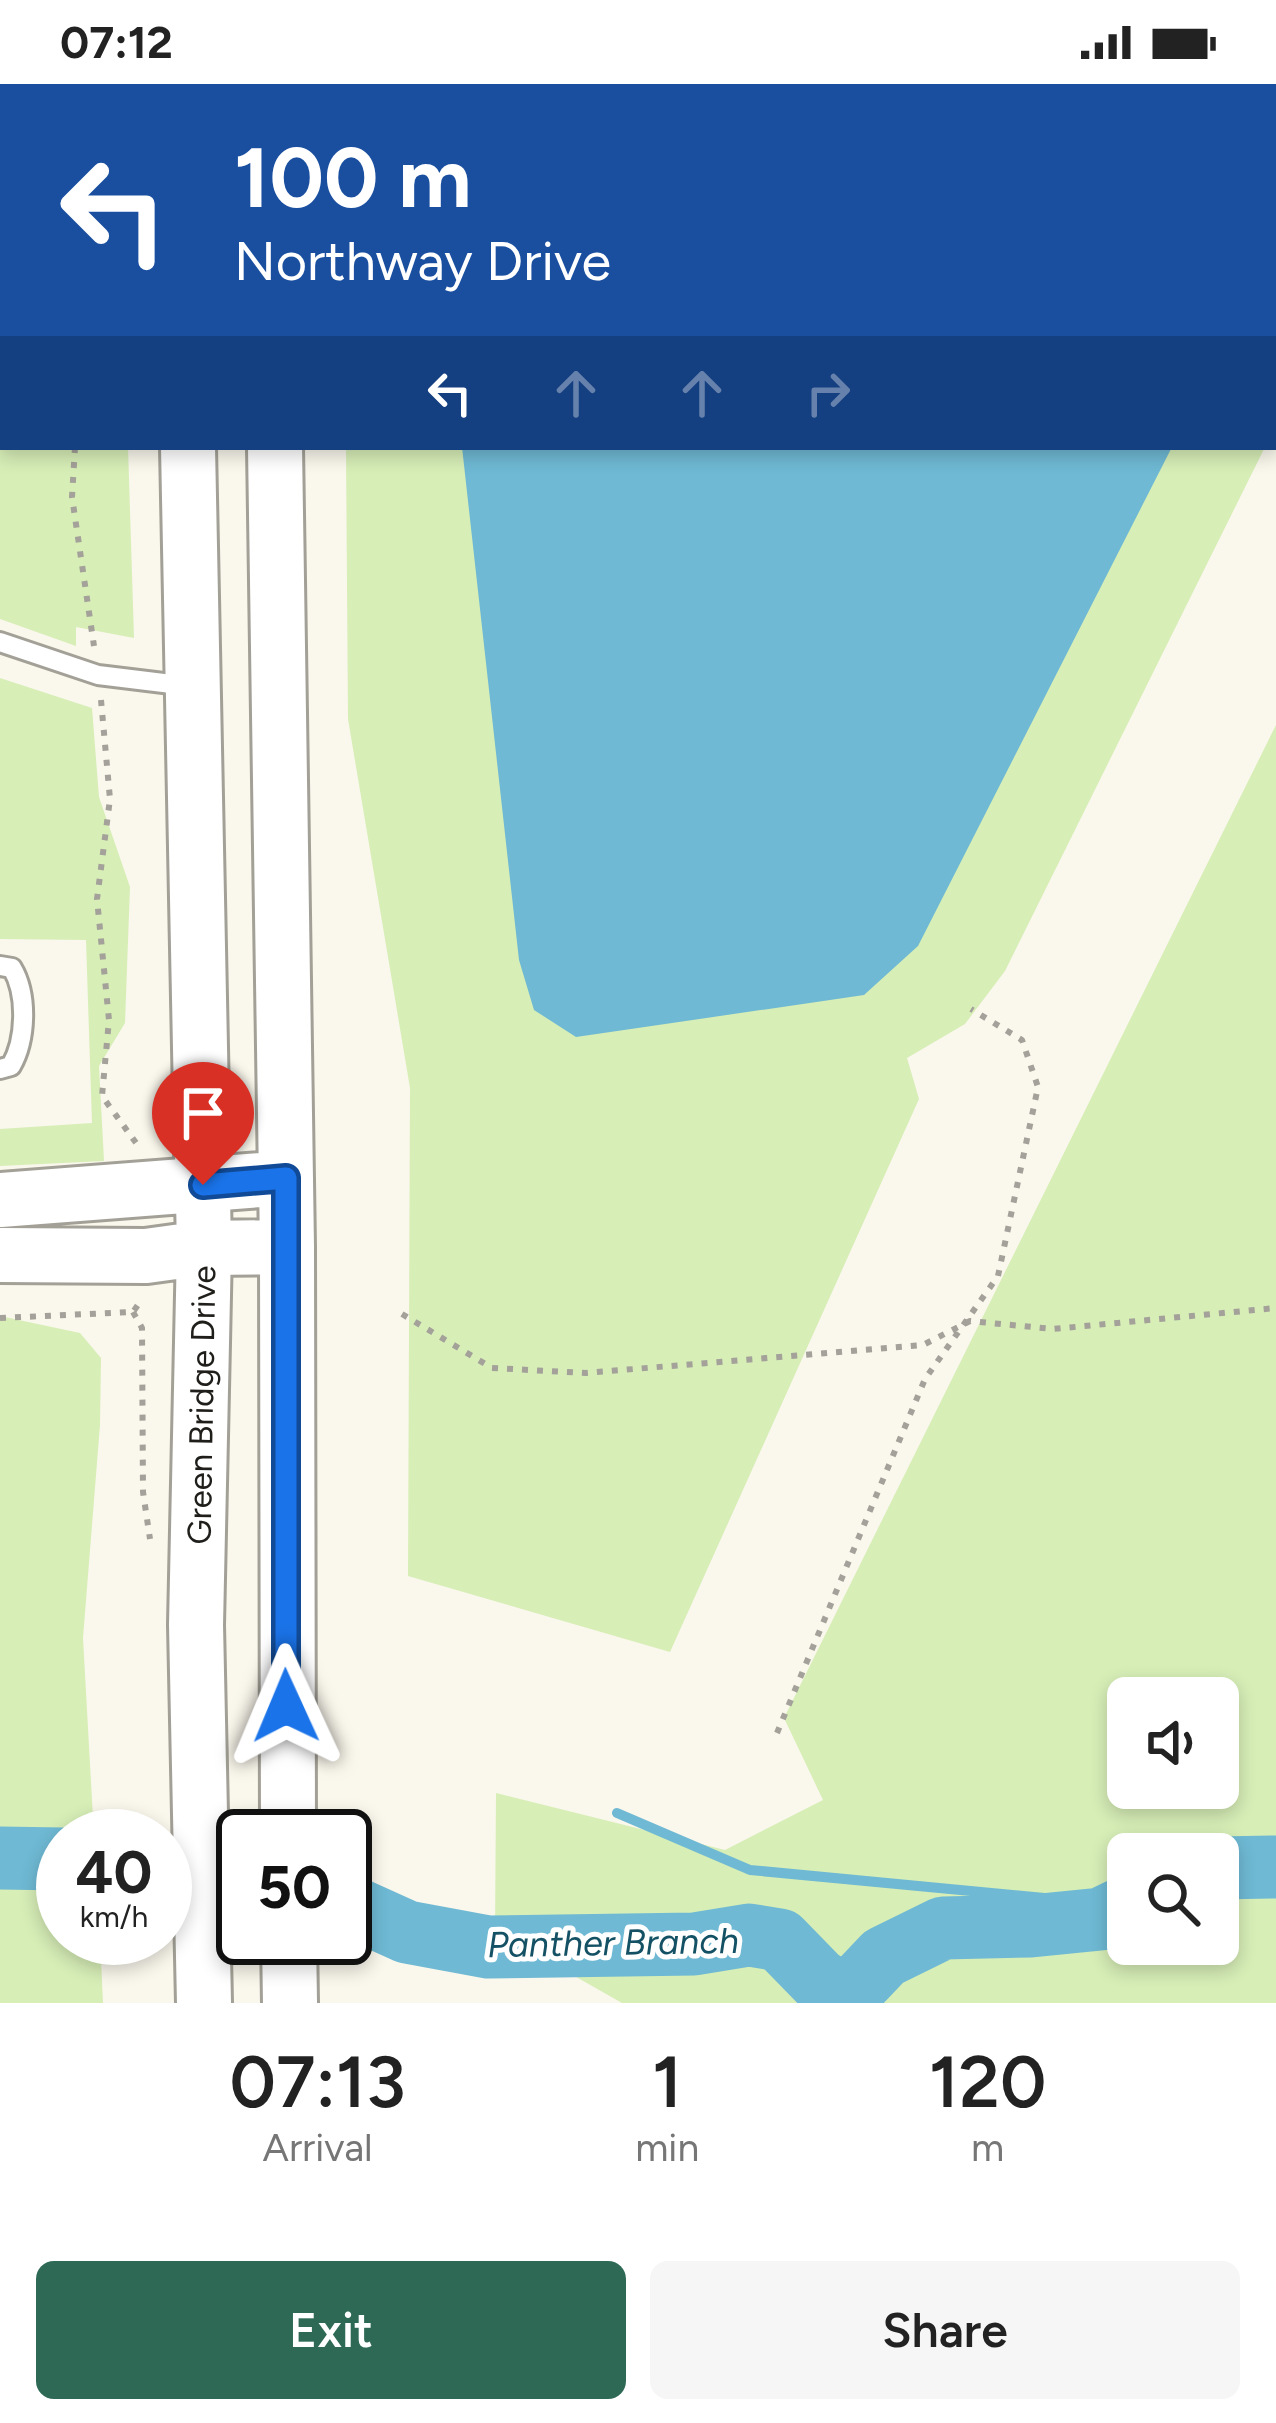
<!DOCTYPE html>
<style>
body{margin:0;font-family:Figtree,sans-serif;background:#f6f6f6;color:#222;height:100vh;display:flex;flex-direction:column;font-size:45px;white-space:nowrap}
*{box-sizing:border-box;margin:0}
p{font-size:39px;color:#767676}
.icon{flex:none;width:66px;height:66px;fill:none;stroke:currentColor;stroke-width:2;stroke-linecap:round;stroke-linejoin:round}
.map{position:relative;height:1919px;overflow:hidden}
.side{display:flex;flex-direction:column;background:#fff;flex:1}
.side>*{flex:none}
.hud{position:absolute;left:0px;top:0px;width:1278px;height:366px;box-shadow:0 6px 18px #0003;background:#1a4fa0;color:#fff;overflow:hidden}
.tools{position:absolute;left:1107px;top:1593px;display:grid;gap:24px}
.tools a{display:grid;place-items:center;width:132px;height:132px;border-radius:18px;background:#fff;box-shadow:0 6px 18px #0003;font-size:60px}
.speed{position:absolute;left:36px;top:1725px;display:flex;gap:24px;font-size:60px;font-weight:700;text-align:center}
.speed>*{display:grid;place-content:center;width:156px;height:156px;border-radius:50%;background:#fff;box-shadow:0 6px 18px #0003;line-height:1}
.speed small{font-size:30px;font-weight:400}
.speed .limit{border:6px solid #111;border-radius:18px;background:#fff;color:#111}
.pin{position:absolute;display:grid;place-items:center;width:102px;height:102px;color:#fff;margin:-123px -51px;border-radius:50% 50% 50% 0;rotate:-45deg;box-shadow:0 0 12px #0007}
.pin .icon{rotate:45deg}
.me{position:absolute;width:132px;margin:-66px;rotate:359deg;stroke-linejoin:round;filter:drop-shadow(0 0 9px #0008)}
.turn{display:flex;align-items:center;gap:42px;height:252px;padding:0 36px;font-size:54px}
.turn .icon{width:156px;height:156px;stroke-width:2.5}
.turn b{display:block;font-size:84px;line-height:102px}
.lanes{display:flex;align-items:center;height:114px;padding:0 36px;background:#0003;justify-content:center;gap:60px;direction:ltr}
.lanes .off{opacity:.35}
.eta{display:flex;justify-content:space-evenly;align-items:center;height:204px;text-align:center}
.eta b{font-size:72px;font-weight:600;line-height:84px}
.button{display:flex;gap:24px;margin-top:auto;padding:24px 36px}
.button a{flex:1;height:138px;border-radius:18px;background:#2d6954;color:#fff;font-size:48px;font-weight:600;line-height:138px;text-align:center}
.button a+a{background:#f6f6f6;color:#222}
.status{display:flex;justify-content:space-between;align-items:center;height:84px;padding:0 60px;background:#fff;direction:ltr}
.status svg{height:33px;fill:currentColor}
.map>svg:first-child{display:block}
</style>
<div class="status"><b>07:12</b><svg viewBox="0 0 49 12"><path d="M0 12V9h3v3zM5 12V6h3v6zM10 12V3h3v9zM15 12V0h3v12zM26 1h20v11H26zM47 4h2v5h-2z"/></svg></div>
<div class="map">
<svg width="1276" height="1919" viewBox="0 0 1276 1919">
<rect width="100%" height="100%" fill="#faf7ec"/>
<!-- green -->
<path fill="#d7eeb7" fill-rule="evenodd" d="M334 0H1276V341L1275 3Z
M0 185 3 363H128L134 554 76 543V562L0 535Z
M346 363H1265L1005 887 965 940 907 974 919 1015 670 1568 408 1492 410 1004 348 635Z
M0 594 92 624 99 713 130 803 125 939 99 982 104 1077 0 1082V1045L92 1039 86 856 0 855Z
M1276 641V1919H622L495 1847 496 1709 725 1766 823 1716 784 1634ZM1128 1614H1218V1704H1128ZM1128 1770H1218V1860H1128Z
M0 1232 80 1249 101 1274 100 1341 83 1554 94 1752H63V1854H100L103 1919H0Z"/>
<!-- water -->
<path fill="#6fb9d4" d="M997 0H1276L1275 160V3H987Z
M462 363H1172L918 862 864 911 576 953 534 926 519 876Z"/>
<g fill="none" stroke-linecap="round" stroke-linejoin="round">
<!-- stream -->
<path stroke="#6fb9d4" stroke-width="10" d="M617 1729 750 1786 1128 1822"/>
<!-- river -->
<path stroke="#6fb9d4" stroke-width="63" d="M0 1774 63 1775
M165 1783 243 1795
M1218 1784 1276 1783
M345 1820 407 1848 488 1863 694 1860 749 1851 780 1856 819 1896 847 1912 884 1873 943 1844 1031 1842 1101 1835 1128 1822"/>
<!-- lane casing -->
<g stroke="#a3a197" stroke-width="24">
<path id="lane" d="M0 558 98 591 188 602
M0 882 12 884C28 911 26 956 11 982L0 985"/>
</g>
<!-- secondary casing -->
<g stroke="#a3a197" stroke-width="60">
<path id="secondary" d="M180 0V3
M269 0 270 3
M188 363 204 1164 196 1541 204 1919
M275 363 287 1163 288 1752
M0 1116 286 1094
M0 1171 146 1172 204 1164 287 1163
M289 1854 290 1919"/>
</g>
<!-- path -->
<path stroke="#a3a199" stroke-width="6" stroke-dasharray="6 9" stroke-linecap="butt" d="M75 363 72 413 94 562
M101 616 110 715 97 815 109 936 102 1012 139 1063
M133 1228 142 1244 143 1408 150 1455
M402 1230 492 1284 586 1289 923 1261 970 1237 1053 1245 1276 1224
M0 1234 133 1228 140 1218
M777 1649 925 1295 998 1192 1038 1003 1022 956 971 925"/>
<!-- lane -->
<use href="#lane" stroke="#fff" stroke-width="18"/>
<!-- secondary -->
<use href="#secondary" stroke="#fff" stroke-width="54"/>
</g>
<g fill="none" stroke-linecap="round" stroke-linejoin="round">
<!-- route casing -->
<g stroke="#114b97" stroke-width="30">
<path id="route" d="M203 1101 286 1094V1622"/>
</g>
<!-- route -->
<use href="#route" stroke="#1a73e8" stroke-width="21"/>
</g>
<g text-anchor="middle" stroke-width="10" stroke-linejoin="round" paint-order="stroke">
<!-- street labels -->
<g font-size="33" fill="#1f1e1a" stroke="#fff">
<text transform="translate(201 1321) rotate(-89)" y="12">Green Bridge Drive</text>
</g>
<!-- water labels -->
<g font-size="36" font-style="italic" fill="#145165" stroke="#fff">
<text transform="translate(613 1858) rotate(-1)" y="13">Panther Branch</text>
</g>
</g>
</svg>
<div class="tools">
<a><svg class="icon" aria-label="sound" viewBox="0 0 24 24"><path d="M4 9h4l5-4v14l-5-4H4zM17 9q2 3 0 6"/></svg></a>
<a><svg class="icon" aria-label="search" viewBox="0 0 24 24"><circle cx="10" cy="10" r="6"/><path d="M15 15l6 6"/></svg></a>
</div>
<div class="speed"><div>40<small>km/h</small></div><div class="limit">50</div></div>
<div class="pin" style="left:203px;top:1101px;background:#d93025"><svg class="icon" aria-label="arrive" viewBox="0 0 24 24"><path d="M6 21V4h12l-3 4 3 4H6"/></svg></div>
<svg class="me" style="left:286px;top:1622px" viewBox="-20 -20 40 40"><path d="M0-17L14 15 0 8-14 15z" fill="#1a73e8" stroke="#fff" stroke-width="4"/></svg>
<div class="hud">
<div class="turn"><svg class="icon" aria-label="left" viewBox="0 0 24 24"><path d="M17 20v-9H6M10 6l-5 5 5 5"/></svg><div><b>100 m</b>Northway Drive</div></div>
<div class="lanes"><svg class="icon" aria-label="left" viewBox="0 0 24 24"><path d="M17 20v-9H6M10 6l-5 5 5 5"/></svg><svg class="icon off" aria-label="ahead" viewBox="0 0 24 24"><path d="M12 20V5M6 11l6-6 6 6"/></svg><svg class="icon off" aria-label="ahead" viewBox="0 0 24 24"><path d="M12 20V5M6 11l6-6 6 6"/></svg><svg class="icon off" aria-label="right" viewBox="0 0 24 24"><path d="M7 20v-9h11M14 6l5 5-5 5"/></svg></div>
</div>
</div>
<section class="side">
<div class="eta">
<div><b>07:13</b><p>Arrival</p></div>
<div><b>1</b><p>min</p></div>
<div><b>120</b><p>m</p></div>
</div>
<div class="button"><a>Exit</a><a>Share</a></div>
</section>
